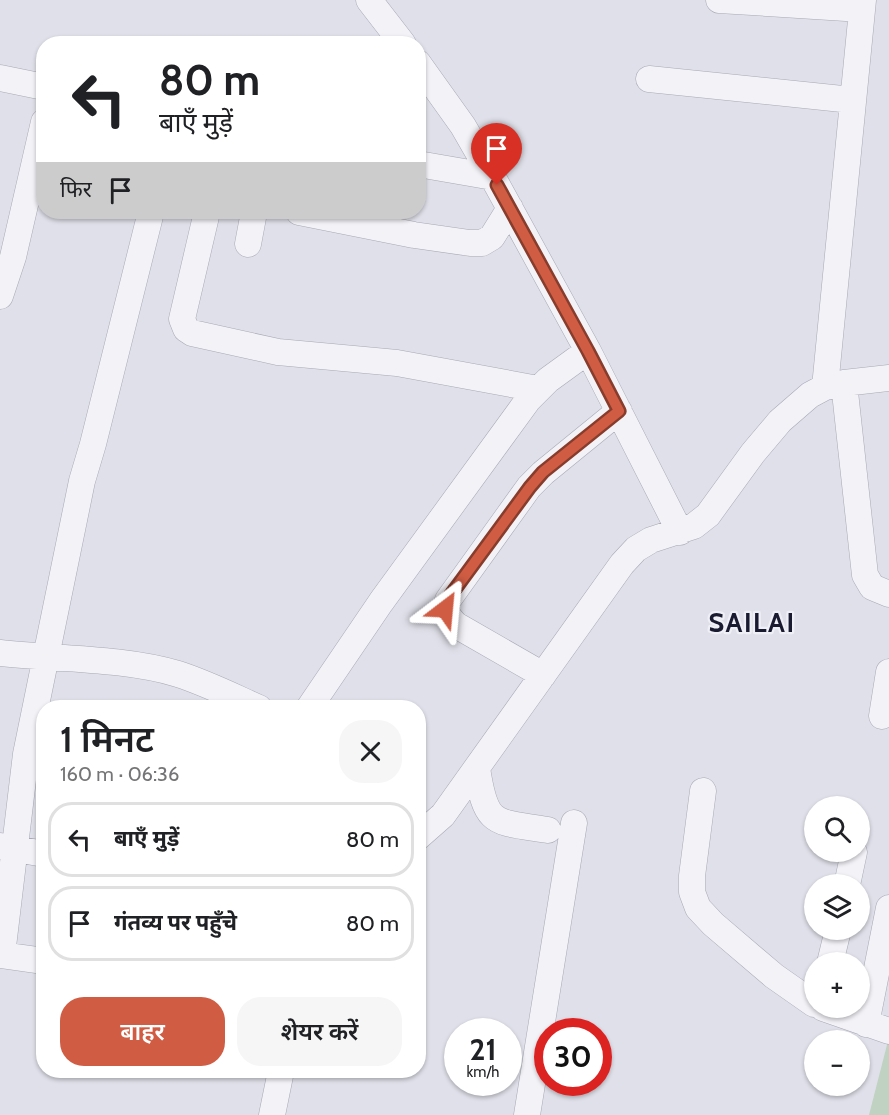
<!DOCTYPE html>
<html lang="hi">
<meta charset="utf-8">
<style>
body{margin:0;font-family:Cabin,"Noto Sans Devanagari",sans-serif;background:#f6f6f6;color:#202124;height:100vh;display:flex;flex-direction:column;font-size:22px;white-space:nowrap}
*{box-sizing:border-box;margin:0}
p{font-size:20px;color:#757577}
.icon{flex:none;width:33px;height:33px;fill:none;stroke:currentColor;stroke-width:2;stroke-linecap:round;stroke-linejoin:round}
.map{position:relative;flex:1;overflow:hidden}
.panel{position:absolute;left:36px;top:700px;width:390px;height:378px;display:flex;flex-direction:column;background:#fff;border-radius:24px;box-shadow:0 2px 4px #0004}
.panel>*{flex:none}
.banner{position:absolute;left:36px;top:36px;width:390px;height:183px;border-radius:24px;box-shadow:0 2px 4px #0004;background:#fff;color:#202124;overflow:hidden}
.controls{position:absolute;left:804px;top:796px;display:grid;gap:12px}
.controls a{display:grid;place-items:center;width:66px;height:66px;border-radius:50%;background:#fff;box-shadow:0 2px 4px #0004;font-size:30px}
.speed{position:absolute;left:444px;top:1018px;display:flex;gap:12px;font-size:30px;font-weight:700;text-align:center}
.speed>*{display:grid;place-content:center;width:78px;height:78px;border-radius:50%;background:#fff;box-shadow:0 2px 4px #0004;line-height:1}
.speed small{font-size:15px;font-weight:400}
.speed .limit{border:9px solid #d22;background:#fff;color:#111}
.pin{position:absolute;display:grid;place-items:center;width:51px;height:51px;color:#fff;margin:-62px -26px;border-radius:50% 50% 50% 0;rotate:-45deg;box-shadow:0 0 6px #0007}
.pin .icon{rotate:45deg}
.me{position:absolute;width:66px;margin:-33px;rotate:29deg;stroke-linejoin:round;filter:drop-shadow(0 0 4px #0008)}
.turn{display:flex;align-items:center;gap:21px;height:126px;padding:0 24px;font-size:27px}
.turn .icon{width:78px;height:78px;stroke-width:2.5}
.turn b{display:block;font-size:42px;line-height:51px}
.then{display:flex;align-items:center;height:57px;padding:0 24px;background:#0003;gap:12px;font-size:22px}
.round{display:grid;place-items:center;flex:none;width:63px;height:63px;border-radius:24px;background:#f6f6f6}
.summary{display:flex;align-items:center;justify-content:space-between;height:102px;padding:0 24px}
h1{font-size:36px;font-weight:600;line-height:45px}
.primary-button{display:flex;gap:12px;margin-top:auto;padding:12px 24px}
.primary-button a{flex:1;height:69px;border-radius:24px;background:#cf5c43;color:#fff;font-size:24px;font-weight:600;line-height:69px;text-align:center}
.primary-button a+a{background:#f6f6f6;color:#202124}
ul{padding:0;list-style:none}
li{display:flex;align-items:center;gap:18px;height:75px;margin:0 12px 9px;padding:0 12px;border:3px solid #e0e0e0;border-radius:24px}
li div{flex:1}
li b{display:block;font-size:22px}
li em{font-style:normal}
.map>svg:first-child{display:block}
</style>
<div class="map">
<svg width="889" height="1115" viewBox="0 0 889 1115">
<rect width="100%" height="100%" fill="#dfe0e9"/>
<!-- green -->
<path fill="#c0d2c2" d="M889 1037V1115H869Z"/>
<g fill="none" stroke-linecap="round" stroke-linejoin="round">
<!-- minor casing -->
<g stroke="#a8a9b6" stroke-width="27">
<path id="minor" d="M369 0 403 44
M719 0 862 9
M418 63 463 126 497 185 588 351 680 532
M0 78 44 87
M649 79 852 100
M418 164 493 177
M207 212 182 319 186 329 192 333 278 352 397 363 538 389
M299 212 414 235 470 243H482L492 237 510 208
M248 244 254 212
M0 296 13 257 44 122
M844 383 865 575 872 587 889 594
M825 387 863 0
M0 653C56 659 125 658 178 674 206 683 232 696 259 708
M543 675 456 625C447 616 444 611 448 600L529 487 543 473 619 411
M309 708 381 602 528 400 548 380 588 351
M882 716 889 672
M477 768C486 828 494 821 548 830
M703 791 692 876V892L698 908 713 924 774 976 814 1004
M418 837 443 815 622 564 636 549 651 540 694 526 708 515 753 453 780 421 810 395 825 387 844 383 889 378
M0 846 44 854
M847 885 854 852
M0 955 44 961
M2 955 26 754 82 481 93 444 151 212
M830 963 838 930
M823 1008 889 1031
M866 1024 889 908
M272 1115 281 1071
M527 1115 574 823"/>
</g>
<!-- minor -->
<use href="#minor" stroke="#f2f2f7" stroke-width="26"/>
</g>
<g fill="none" stroke-linecap="round" stroke-linejoin="round">
<!-- route casing -->
<g stroke="#873c2c" stroke-width="15">
<path id="route" d="M445 609 447 600 530 487 543 472 619 411 588 351 497 185"/>
</g>
<!-- route -->
<use href="#route" stroke="#cf5c43" stroke-width="10"/>
</g>
<g text-anchor="middle" stroke-width="4.5" stroke-linejoin="round" paint-order="stroke">
<!-- district labels -->
<g font-size="27" font-weight="bold" letter-spacing="1.5" fill="#1a1a30" stroke="#efeff6">
<text x="752" y="632">SAILAI</text>
</g>
</g>
</svg>
<div class="controls">
<a><svg class="icon" aria-label="search" viewBox="0 0 24 24"><circle cx="10" cy="10" r="6"/><path d="M15 15l6 6"/></svg></a>
<a><svg class="icon" aria-label="layers" viewBox="0 0 24 24"><path d="M12 4l9 5-9 5-9-5zM3 14l9 5 9-5"/></svg></a>
<a>+</a>
<a>−</a>
</div>
<div class="speed"><div>21<small>km/h</small></div><div class="limit">30</div></div>
<div class="pin" style="left:497px;top:185px;background:#d93025"><svg class="icon" aria-label="arrive" viewBox="0 0 24 24"><path d="M6 21V4h12l-3 4 3 4H6"/></svg></div>
<svg class="me" style="left:445px;top:609px" viewBox="-20 -20 40 40"><path d="M0-17L14 15 0 8-14 15z" fill="#cf5c43" stroke="#fff" stroke-width="4"/></svg>
<div class="banner">
<div class="turn"><svg class="icon" aria-label="left" viewBox="0 0 24 24"><path d="M17 20v-9H6M10 6l-5 5 5 5"/></svg><div><b>80 m</b>बाएँ मुड़ें</div></div>
<div class="then">फिर<svg class="icon" aria-label="arrive" viewBox="0 0 24 24"><path d="M6 21V4h12l-3 4 3 4H6"/></svg></div>
</div>
<section class="panel">
<div class="summary"><div><h1>1 मिनट</h1><p>160 m · 06:36</p></div><a class="round"><svg class="icon" aria-label="close" viewBox="0 0 24 24"><path d="M6 6l12 12M18 6L6 18"/></svg></a></div>
<ul>
<li><svg class="icon" aria-label="left" viewBox="0 0 24 24"><path d="M17 20v-9H6M10 6l-5 5 5 5"/></svg><div><b>बाएँ मुड़ें</b></div><em>80 m</em></li>
<li><svg class="icon" aria-label="arrive" viewBox="0 0 24 24"><path d="M6 21V4h12l-3 4 3 4H6"/></svg><div><b>गंतव्य पर पहुँचे</b></div><em>80 m</em></li>
</ul>
<div class="primary-button"><a>बाहर</a><a>शेयर करें</a></div>
</section>
</div>
